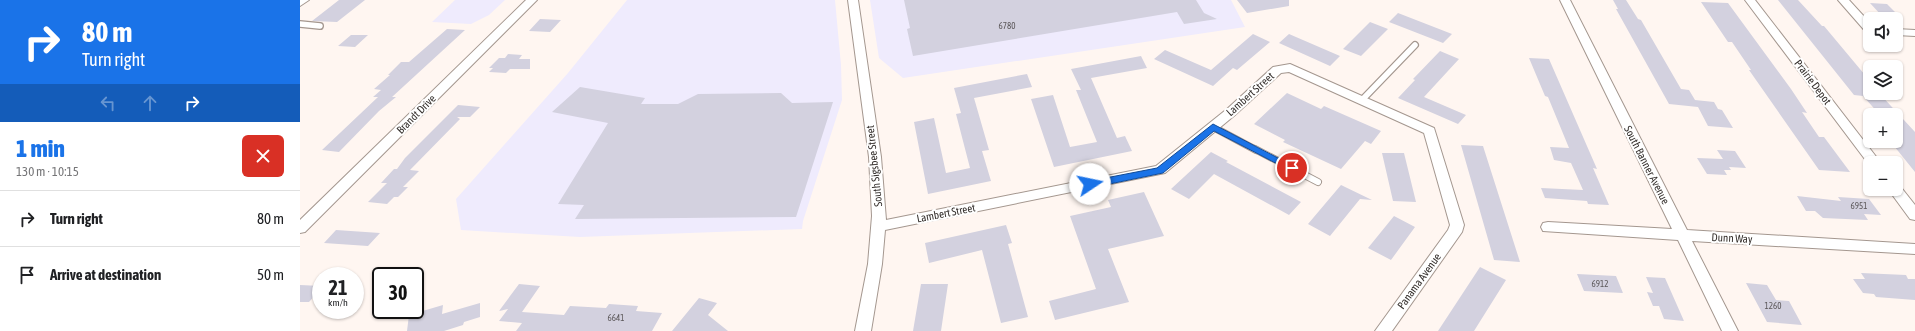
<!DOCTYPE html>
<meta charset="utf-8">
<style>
body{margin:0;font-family:"Asap Condensed",sans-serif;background:#f6f6f6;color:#202124;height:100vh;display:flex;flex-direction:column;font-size:15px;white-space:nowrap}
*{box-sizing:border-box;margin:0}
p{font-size:13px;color:#757577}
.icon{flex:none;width:22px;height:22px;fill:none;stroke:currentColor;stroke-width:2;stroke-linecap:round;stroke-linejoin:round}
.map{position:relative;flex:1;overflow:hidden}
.details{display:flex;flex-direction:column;background:#fff;width:300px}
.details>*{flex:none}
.top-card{background:#1a73e8;color:#fff;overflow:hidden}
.tools{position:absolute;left:1563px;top:12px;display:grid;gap:8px}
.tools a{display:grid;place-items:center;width:40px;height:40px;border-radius:6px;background:#fff;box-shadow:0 1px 3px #0004;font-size:20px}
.speed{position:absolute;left:12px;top:267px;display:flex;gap:8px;font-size:20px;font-weight:700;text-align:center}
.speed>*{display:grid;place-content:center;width:52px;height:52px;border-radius:50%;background:#fff;box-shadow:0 1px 3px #0004;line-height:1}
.speed small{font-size:10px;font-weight:400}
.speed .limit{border:2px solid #111;border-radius:6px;background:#fff;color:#111}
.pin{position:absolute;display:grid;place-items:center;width:34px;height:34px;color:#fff;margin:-17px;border:2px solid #fff;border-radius:50%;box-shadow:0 1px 4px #0007}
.me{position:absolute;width:44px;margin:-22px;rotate:79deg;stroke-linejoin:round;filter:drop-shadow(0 0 3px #0008)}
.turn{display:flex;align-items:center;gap:14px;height:84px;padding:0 16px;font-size:18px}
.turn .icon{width:52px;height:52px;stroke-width:2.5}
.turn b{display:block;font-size:28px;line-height:34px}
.lanes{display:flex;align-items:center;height:38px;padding:0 16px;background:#0003;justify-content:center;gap:20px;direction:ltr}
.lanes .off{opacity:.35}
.round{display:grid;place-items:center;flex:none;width:42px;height:42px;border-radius:6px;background:#f6f6f6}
.headline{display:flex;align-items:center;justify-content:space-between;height:68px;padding:0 16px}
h1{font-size:24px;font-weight:800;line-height:30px;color:#1a73e8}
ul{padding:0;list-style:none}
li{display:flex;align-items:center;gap:12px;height:56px;padding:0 16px;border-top:1px solid #e0e0e0}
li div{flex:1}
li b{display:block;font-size:15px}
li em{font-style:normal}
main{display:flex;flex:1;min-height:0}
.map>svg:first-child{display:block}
</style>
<main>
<section class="details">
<div class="top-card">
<div class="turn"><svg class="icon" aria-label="right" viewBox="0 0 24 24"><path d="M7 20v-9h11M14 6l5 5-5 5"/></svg><div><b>80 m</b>Turn right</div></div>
<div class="lanes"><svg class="icon off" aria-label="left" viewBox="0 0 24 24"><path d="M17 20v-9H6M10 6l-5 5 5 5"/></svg><svg class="icon off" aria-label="ahead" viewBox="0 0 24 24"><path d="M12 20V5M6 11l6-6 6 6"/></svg><svg class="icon" aria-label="right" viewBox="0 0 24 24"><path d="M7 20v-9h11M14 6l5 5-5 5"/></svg></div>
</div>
<div class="headline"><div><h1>1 min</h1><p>130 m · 10:15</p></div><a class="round" style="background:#d93025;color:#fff"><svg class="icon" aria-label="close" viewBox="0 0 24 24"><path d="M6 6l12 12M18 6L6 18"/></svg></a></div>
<ul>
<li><svg class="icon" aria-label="right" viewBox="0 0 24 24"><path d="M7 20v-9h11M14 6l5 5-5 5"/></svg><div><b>Turn right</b></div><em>80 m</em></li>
<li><svg class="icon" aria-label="arrive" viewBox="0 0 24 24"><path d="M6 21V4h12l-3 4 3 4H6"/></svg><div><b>Arrive at destination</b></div><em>50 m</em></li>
</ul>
</section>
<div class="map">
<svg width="1615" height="331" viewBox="0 0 1615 331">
<rect width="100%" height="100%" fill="#fff6f1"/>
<!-- commercial -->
<path fill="#efebfd" d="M155 0H205L189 15 171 24 132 22Z
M327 0H535L541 65 542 100 503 221 502 229 280 237 161 230 156 199 268 73Z
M570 0H931L945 27 603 78 579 58Z"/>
<!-- building -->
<path fill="#d3d1df" d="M39 0H65L37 22 12 21Z
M604 0H896L904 13 917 19 884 24 877 12 613 56 607 29 610 28Z
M937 0H989V6L947 13Z
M1313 0H1326L1338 19 1341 20 1381 89 1389 90 1395 100 1414 102 1418 109 1422 110 1433 128 1408 126 1398 107 1369 104 1316 9H1318Z
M1478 0H1498L1522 26H1524L1570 81V93H1579L1615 132V172L1590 141H1596V115H1580L1563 96 1554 95Z
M1401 2 1428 3 1491 89 1507 113 1502 112 1519 137H1524L1550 172 1519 170 1449 70H1451L1432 42H1428Z
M1570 3 1587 4 1598 15H1581Z
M1098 13 1152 34 1143 43 1089 22Z
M240 19 261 20 250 32 229 31Z
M1070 22 1088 29 1061 56 1043 49Z
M147 29 165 30 92 97H96L79 111 39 152 22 150 78 97H73L81 90 74 89 90 75H88L101 62H109Z
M953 34 970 42 937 70 933 68 913 86 854 59 865 50 911 70Z
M989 34 1040 56 1030 66 979 43Z
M51 35H68L55 47 38 46Z
M1140 51 1159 59 1124 97 1166 115 1158 124 1098 98 1115 80 1113 79Z
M208 54 222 55 219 59H230V69H210L206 73 189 72 193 68H189L199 58H205Z
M841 56 847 68 791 78 817 138 825 136 832 151 754 167 731 99 753 95 770 147 797 142 776 90H781L771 69Z
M1229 58 1249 59 1297 169 1293 168 1309 205 1288 204 1287 201 1245 198 1241 188 1283 190 1271 163 1254 160 1250 147 1269 148 1248 97 1245 96Z
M727 74 732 87 674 98 689 150 682 151 691 181 628 194 614 122 634 118 646 173 670 168 656 114 661 113 654 88Z
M280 87 345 98 341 104H378L398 94 481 93 492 103 533 102 496 217 275 219 284 205 258 204 308 123 252 112Z
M987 93 1021 109 1024 106 1081 131 1071 144 1065 141 1041 169 983 142 985 140 954 124Z
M158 105 180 107 170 117H157L160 119 110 170 119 171 103 187H108L98 197H94L87 204 68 202 87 183H81L94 169H97L105 158Z
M1161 145 1183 146 1220 262 1194 260Z
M1417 150 1435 151 1446 168 1429 167 1431 170H1424L1427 175 1407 174 1397 158 1423 159Z
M911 152 928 161 926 162 1001 202 989 215 914 174 889 199 871 189Z
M1082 153H1104L1116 202 1093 201Z
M1041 185 1072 200 1060 199 1030 236 1008 224Z
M844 192 864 236 808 249 829 302 755 320 749 301 796 289 770 216 811 207 808 200Z
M1497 196 1541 201 1538 197 1569 199 1581 215 1564 214 1568 220 1523 218 1515 211H1506Z
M1094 216 1115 227 1091 260 1068 248Z
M706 225 712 243 708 244 728 317 701 323 682 250 629 263 625 243Z
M36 230 80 233 68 246 24 243Z
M1180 267 1206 280 1174 331H1138Z
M1561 273 1606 275 1608 279H1615V300L1576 297 1574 294 1563 293 1553 279H1565Z
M1277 274 1316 276 1323 293 1284 291Z
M1346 277 1365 278 1384 321 1364 319 1359 306H1353L1347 292 1353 293Z
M1446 283 1467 285 1476 300 1489 301 1502 325 1467 322Z
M219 284 240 286 222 312 264 315 270 306 306 308 309 304 338 306 336 311 362 313 352 331H216L222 323 199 321 208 309 199 311Z
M621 284H648L641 331H613Z
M0 285 21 286V289L9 302H0Z
M399 298 417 303 408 315 428 331H372Z
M180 303V317L164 322 163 325 144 331H107L109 315 143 305 142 314Z"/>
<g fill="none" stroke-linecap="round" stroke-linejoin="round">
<!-- service-far1 casing -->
<g stroke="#a4978f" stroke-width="8">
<path id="service-far1" d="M0 24 20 26
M1062 100 1115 45
M913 127 956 150"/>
</g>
<!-- service casing -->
<g stroke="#a4978f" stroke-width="8">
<path id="service" d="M955 149 1018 182"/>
</g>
<!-- minor casing -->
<g stroke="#a4978f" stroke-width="2">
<path id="minor" d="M0 0H9L0 6Z
M226 0H237L5 232 0 233V220Z
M548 0H558L581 157 586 220 856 166 927 109 973 67 990 64 1134 128 1164 225 1162 232 1092 331H1075L1148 230 1150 225 1124 133 989 72 981 73 935 115 865 173 585 230 582 264 571 331H555L568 264 572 216 569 157Z
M1260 0H1270L1387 230 1615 244V254L1392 241 1438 331H1422L1378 240 1243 231 1241 227 1243 223 1248 222 1372 229Z
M1445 0H1455L1581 163H1570V166Z
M1538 0H1549L1570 23V33L1566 32Z
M1596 29 1615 30V36L1596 35Z
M1596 185 1600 186 1615 205V220L1610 219 1588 189H1596Z"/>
</g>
<!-- service-far1 -->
<use href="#service-far1" stroke="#fff" stroke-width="5.5"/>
<!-- service -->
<use href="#service" stroke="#fff" stroke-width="6"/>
<!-- minor -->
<use href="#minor" fill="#fff" fill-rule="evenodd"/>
</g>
<!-- route -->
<path fill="#1a73e8" stroke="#114b97" d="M913 124 997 168 992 171 989 170 914 131 863 173 790 188 786 184 790 181 857 168Z"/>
<g text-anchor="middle" stroke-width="4" stroke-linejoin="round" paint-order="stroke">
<!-- number labels -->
<g font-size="9" fill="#5c585a">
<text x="707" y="29">6780</text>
<text x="1559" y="209">6951</text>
<text x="1300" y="287">6912</text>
<text x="1473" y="309">1260</text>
<text x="316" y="321">6641</text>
</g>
<!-- street labels -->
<g font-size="11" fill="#35302d" stroke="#fff">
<text transform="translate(1513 82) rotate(53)" y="4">Prairie Depot</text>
<text transform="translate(950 94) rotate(-42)" y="4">Lambert Street</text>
<text transform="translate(116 114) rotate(-45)" y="4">Brandt Drive</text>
<text transform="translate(1347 165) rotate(63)" y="4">South Banner Avenue</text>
<text transform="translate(574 166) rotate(-96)" y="4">South Sigsbee Street</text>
<text transform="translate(646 213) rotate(-11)" y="4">Lambert Street</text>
<text transform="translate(1432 238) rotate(3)" y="4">Dunn Way</text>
<text transform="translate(1119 281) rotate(-54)" y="4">Panama Avenue</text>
</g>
</g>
</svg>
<div class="tools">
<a><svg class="icon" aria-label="sound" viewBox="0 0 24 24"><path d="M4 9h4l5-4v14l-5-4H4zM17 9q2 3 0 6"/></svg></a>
<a><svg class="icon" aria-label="layers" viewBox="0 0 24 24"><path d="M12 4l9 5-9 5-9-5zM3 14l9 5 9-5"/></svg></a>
<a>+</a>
<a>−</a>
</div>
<div class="speed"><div>21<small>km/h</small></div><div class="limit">30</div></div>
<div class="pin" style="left:992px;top:168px;background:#d93025"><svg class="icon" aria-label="arrive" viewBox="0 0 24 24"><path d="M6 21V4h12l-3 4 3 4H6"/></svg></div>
<svg class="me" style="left:790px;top:184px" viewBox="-20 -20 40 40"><circle r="19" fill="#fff"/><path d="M0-13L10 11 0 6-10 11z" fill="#1a73e8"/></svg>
</div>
</main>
